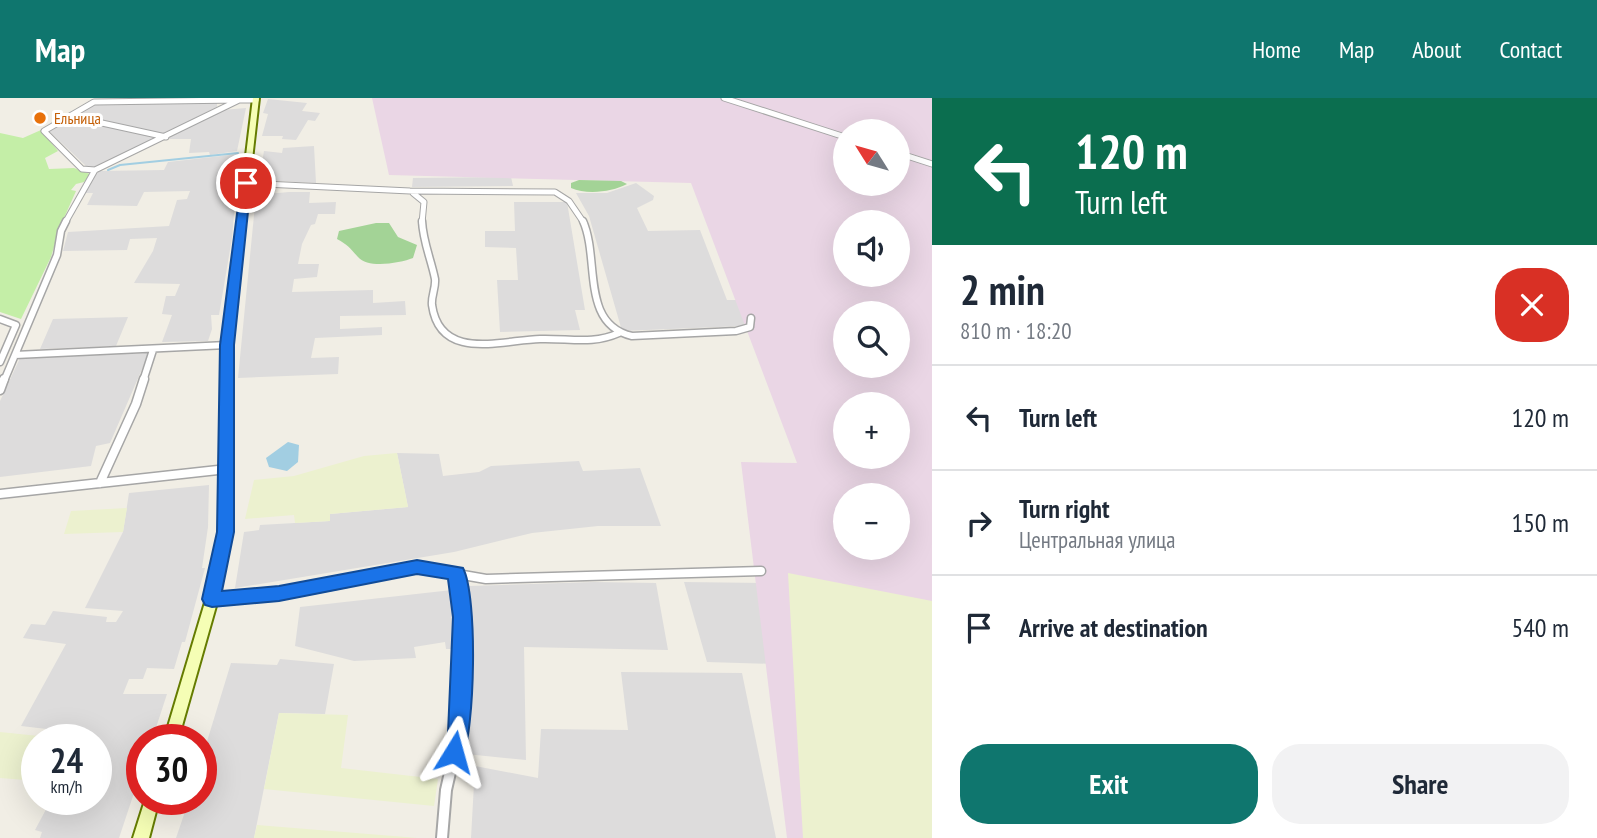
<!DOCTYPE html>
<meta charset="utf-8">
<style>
body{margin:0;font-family:"PT Sans Narrow",sans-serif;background:#f2f2f3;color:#1f2937;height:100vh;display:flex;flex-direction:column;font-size:26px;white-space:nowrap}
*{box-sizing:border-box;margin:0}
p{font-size:23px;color:#747a83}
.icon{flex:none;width:38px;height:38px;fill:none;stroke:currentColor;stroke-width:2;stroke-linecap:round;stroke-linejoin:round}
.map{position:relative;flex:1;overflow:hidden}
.side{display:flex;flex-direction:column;background:#fff;width:665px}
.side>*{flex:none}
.banner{background:#0b6e4f;color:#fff;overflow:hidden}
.needle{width:46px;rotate:307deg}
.tools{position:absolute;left:833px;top:21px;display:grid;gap:14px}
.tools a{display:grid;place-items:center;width:77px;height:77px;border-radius:50%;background:#fff;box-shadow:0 7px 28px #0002;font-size:35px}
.speed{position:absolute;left:21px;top:626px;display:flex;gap:14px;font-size:35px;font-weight:700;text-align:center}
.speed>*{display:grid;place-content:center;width:91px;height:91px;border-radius:50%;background:#fff;box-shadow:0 7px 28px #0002;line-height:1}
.speed small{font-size:18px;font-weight:400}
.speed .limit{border:10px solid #d22;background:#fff;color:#111}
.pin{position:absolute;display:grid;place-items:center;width:60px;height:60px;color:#fff;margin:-30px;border:4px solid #fff;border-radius:50%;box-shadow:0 2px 7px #0007}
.me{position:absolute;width:77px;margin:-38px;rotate:8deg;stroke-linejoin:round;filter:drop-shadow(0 0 5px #0008)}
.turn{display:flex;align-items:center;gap:24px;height:147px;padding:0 28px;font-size:32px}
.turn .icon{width:91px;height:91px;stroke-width:2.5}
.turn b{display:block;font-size:49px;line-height:60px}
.round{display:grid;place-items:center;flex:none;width:74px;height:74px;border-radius:28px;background:#f2f2f3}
.headline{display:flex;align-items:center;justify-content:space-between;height:119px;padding:0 28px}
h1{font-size:42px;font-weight:600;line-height:52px}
.cta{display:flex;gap:14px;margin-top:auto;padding:14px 28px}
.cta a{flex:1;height:80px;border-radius:28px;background:#0f766e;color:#fff;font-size:28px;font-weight:600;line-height:80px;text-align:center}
.cta a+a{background:#f2f2f3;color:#1f2937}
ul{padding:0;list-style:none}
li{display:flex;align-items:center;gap:21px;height:105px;padding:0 28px;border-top:2px solid #e0e1e3}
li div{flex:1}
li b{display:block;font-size:26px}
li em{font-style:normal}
header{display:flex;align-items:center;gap:42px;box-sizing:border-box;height:98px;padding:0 35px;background:#0f766e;color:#fff}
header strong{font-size:33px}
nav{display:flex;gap:38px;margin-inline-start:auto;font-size:24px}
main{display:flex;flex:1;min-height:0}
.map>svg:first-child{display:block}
</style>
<header>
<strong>Map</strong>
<nav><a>Home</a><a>Map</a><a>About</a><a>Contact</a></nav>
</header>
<main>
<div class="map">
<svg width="932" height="740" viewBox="0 0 932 740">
<rect width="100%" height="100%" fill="#f1eee5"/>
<!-- residential -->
<path fill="#dddcdc" d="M268 1 307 5 302 13 320 15 315 23 308 22 296 42 282 41 283 38H262L268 16 263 15Z
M217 3V9L165 36 76 16 96 6Z
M246 10 237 53 210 57 209 54 189 55 191 41H166L222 12Z
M70 21 159 40 101 69 91 70 86 68 48 32Z
M314 48 316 85 259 82 264 53 282 55 283 50Z
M239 56 232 140 219 217H211L212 231 208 243 162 244 172 217 162 216 166 198H175L180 186 134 185 153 153 157 140 130 141 127 152 63 153 68 134 169 128 177 102 187 101 190 93 144 94 137 108 87 107 93 95H83L96 76 100 73 164 72 168 64Z
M511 79 513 88 412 89 413 80Z
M636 85 654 98 653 102 637 110 648 133 700 132 727 202H737L745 223 743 228 622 233 589 118 576 95H607Z
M289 94H310L309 105 336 104 335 116H318L315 126 311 127 302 146 298 166H319L317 179 294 181 292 194 373 192V205L405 203 406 217 340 218V231L382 229V237L315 240 311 260 339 259 338 276 238 280 256 97Z
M514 104H567L585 212H575L580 232 500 234 497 182H518L516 150 485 149V133H515Z
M128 219 116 248 40 251 53 221Z
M149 255 110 345 96 348 91 368 0 379V303L20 260Z
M397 355 439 356 443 378 479 374 491 368 579 363 583 373 640 370 661 428H598L532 435 454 454 235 490 244 434 259 432 260 427 330 423V416L408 409Z
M209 387 208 429 202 470H205L185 544H182L174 571 147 570 143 581H129L123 596H167L152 642H142V671L119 740H40L42 734 35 732 51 702H96V642H78L81 635 21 628 66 546 23 540 31 526 45 527 53 513 107 519 106 524H116L123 513 85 510 123 434 129 395Z
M594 484 656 485 668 552 524 549 526 662 466 656 469 488Z
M684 484 764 485 775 566 707 564Z
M452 492 458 551H446L445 544 414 549 416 560 354 563 295 548 300 509Z
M280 561 334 566 325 616 279 615 254 740H176L189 702H201V663L231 565 277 567Z
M621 574 742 575 776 740H471L475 668 538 680 541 631 628 632Z"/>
<!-- industrial -->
<path fill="#ead6e5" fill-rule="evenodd" d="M372 0H932V740H787L741 364 797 365 691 85 389 77ZM845 33H898V86H845ZM845 124H898V177H845ZM845 215H898V268H845ZM845 306H898V359H845ZM845 397H898V450H845Z"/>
<!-- farmland -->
<path fill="#ecf1cf" d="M397 355 408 409 330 416V423L295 425 294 417 245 421 254 382 294 378 364 358Z
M127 410 123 434 64 436 71 413Z
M788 475 932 503V740H803Z
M279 615 348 617 341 670 438 681 434 708 264 691Z
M0 634 68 641 37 642V683L0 680Z
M257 727 418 740H254Z"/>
<!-- grass -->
<path fill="#c4eea7" d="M41 32 58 53 45 60 49 71 74 70 90 76 84 84 76 86 71 92 76 93 60 129 51 159 21 221 0 214V35L23 40Z"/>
<!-- forest -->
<path fill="#a3d396" d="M579 82 621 83 627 86C612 94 587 97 571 90V85Z
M376 125H389L398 139 417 147 413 160C400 165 368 171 358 159 350 150 348 147 337 141L339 133Z"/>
<!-- water -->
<path fill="#a2cee2" d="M288 344 299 347 298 364 287 373 269 369 266 360Z"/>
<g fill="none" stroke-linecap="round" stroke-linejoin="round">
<!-- stream -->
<path stroke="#a2cee2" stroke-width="2" d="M108 72 120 67 238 55"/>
<!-- minor-far3 casing -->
<g stroke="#a6a6a6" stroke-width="7">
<path id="minor-far3" d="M724 0 845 39
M239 2 95 72 82 71 44 33 94 4Z
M239 2H256
M70 18 166 39
M898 55 932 66
M246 85 410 93 555 94 569 103 584 125
M413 95 424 104 422 125
M65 125 95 72"/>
</g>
<!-- minor-far2 casing -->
<g stroke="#a6a6a6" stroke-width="9">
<path id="minor-far2" d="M422 123C423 144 431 161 435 181 436 190 431 198 432 207 440 264 502 242 540 241 569 240 592 247 619 235
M583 123C600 161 580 226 632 238L736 233 750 229 751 220
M0 221 16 227 0 264
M15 257 227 247
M4 283 57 157 61 133 66 123
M143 283 153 252"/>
</g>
<!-- minor-far1 casing -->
<g stroke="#a6a6a6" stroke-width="11">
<path id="minor-far1" d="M0 292 4 281
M100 385 136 306 144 281
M0 396 227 371
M456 475 458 485
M338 485 417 469 486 481 761 473"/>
</g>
<!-- minor casing -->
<g stroke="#a6a6a6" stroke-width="14">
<path id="minor" d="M212 501 279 496 347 483
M442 740 446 692 459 635 463 519 457 483"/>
</g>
<!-- secondary casing -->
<g stroke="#657c00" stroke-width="4">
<path id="secondary" d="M253 0H259L231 247V434L218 501 178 642H164L206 501 219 434 223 247Z
M145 702H159L149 740H133Z"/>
</g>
<!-- minor-far3 -->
<use href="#minor-far3" stroke="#fff" stroke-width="5"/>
<!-- minor-far2 -->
<use href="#minor-far2" stroke="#fff" stroke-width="6"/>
<!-- minor-far1 -->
<use href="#minor-far1" stroke="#fff" stroke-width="8"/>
<!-- minor -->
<use href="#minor" stroke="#fff" stroke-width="10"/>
<!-- secondary -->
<use href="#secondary" fill="#f5feb5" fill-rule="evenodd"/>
</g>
<!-- route -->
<path fill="#1a73e8" stroke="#114b97" stroke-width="2" d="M246 82 251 85 234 247V434L222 493 279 488 417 462 463 470C478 499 475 632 462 662L454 665 447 662 444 654 448 635 453 519 448 481 417 476 279 503 212 509 205 507 202 501 217 434 220 247 241 85Z"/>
<!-- markers -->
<circle fill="#e8710a" stroke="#fff" stroke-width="2.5" cx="40" cy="20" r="7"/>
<g text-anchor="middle" stroke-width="6" stroke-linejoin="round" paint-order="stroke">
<!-- far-food labels -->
<g font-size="16" fill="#c56008" stroke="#fff" text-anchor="start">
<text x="54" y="26">Ельница</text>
</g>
</g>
</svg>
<div class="tools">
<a><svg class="needle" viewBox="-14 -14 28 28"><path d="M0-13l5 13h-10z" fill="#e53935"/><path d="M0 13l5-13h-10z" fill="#747a83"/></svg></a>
<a><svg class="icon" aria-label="sound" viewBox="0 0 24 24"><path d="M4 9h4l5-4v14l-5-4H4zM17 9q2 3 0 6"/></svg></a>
<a><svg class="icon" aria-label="search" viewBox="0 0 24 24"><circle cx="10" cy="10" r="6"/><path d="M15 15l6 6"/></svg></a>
<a>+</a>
<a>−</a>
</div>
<div class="speed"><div>24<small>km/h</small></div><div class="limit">30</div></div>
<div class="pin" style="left:246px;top:85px;background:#d93025"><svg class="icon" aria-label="arrive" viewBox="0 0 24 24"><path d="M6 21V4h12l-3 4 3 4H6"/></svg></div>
<svg class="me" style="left:454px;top:654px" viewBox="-20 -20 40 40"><path d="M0-17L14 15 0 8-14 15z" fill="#1a73e8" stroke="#fff" stroke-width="4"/></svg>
</div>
<section class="side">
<div class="banner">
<div class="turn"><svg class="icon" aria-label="left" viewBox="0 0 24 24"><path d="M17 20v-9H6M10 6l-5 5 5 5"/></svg><div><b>120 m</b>Turn left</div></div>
</div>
<div class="headline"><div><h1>2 min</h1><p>810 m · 18:20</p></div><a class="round" style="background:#d93025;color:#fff"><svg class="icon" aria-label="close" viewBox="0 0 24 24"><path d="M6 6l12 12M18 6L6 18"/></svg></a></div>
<ul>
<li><svg class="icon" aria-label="left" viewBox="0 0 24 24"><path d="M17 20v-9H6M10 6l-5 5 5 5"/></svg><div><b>Turn left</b></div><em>120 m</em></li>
<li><svg class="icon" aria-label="right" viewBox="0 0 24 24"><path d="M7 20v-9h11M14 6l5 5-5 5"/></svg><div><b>Turn right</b><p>Центральная улица</p></div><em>150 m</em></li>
<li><svg class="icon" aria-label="arrive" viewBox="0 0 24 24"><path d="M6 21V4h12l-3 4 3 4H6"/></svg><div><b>Arrive at destination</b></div><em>540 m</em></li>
</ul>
<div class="cta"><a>Exit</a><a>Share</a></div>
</section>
</main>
